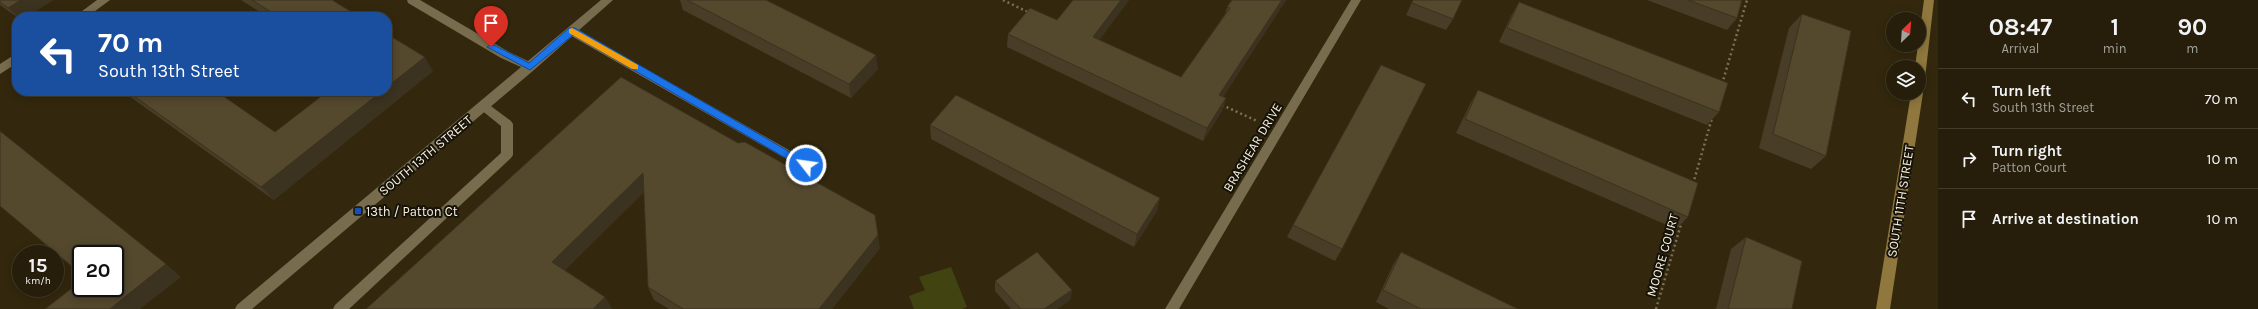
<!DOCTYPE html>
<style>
body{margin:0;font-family:Karla,sans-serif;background:#2e2713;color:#f1f3f6;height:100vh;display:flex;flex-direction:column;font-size:15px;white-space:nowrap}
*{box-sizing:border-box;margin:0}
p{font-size:13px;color:#a4a29c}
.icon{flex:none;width:22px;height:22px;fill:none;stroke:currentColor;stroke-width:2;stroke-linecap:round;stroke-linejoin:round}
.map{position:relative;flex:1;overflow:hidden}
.sheet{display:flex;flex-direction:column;background:#261e0a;width:320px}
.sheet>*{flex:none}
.hud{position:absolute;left:12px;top:12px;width:380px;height:84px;border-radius:16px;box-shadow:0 2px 10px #0003,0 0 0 1px #423c2b;background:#1a4fa0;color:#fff;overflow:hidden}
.needle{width:26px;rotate:25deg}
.buttons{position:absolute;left:1886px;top:12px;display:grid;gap:8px}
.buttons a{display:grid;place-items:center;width:40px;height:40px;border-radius:50%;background:#261e0a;box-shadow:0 2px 10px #0003,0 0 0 1px #423c2b;font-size:20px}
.speed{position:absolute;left:12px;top:245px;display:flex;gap:8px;font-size:20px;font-weight:700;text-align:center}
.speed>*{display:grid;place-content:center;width:52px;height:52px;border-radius:50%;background:#261e0a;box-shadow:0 2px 10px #0003,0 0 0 1px #423c2b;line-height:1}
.speed small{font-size:10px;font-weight:400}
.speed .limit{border:2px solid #111;border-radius:6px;background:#fff;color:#111}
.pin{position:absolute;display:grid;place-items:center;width:34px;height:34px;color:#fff;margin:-41px -17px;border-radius:50% 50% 50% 0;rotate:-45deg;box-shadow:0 0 4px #0007}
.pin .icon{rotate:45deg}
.me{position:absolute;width:44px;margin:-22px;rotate:300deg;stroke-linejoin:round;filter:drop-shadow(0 0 3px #0008)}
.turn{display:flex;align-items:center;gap:14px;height:84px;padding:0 20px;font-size:18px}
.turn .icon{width:52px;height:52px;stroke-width:2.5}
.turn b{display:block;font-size:28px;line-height:34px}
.eta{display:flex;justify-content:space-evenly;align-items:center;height:68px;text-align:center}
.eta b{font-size:24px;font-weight:700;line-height:28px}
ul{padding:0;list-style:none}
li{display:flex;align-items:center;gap:12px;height:60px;padding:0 20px;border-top:1px solid #423c2b}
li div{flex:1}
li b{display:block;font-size:15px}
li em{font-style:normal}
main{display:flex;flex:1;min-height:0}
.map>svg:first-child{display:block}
</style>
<main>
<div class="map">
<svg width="1938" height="309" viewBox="0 0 1938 309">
<rect width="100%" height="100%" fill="#33280d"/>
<!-- green -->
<path fill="#414311" d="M951 267 967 307 962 309H914L909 296 925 290 919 277Z"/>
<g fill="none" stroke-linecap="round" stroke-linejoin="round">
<!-- path -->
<path stroke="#7b715a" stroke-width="2.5" stroke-dasharray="2 3" stroke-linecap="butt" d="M1003 0 1030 13
M1722 84 1747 0
M1222 105 1257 121
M1693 184 1712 118
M1656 309 1682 221"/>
<!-- lane -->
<path fill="#786c4f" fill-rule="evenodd" d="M572 27 810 162 812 165 810 168H802L568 34 567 31Z
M484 101 511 121 513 124V155L511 158 349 309H333L335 305 501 153V126L480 109 478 106 480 103Z"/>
<!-- street -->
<path fill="#786c4f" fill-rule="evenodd" d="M97 0H110L87 17H74Z
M407 0H420L509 52 528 61 601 0H613L534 70 252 309H235L237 305 521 67 501 58 408 3Z
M1351 0H1361L1179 309H1165Z
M17 53V63L0 74V64Z"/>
<!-- secondary -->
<path fill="#8f773d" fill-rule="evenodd" d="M1924 0H1934L1925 78 1919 82V67H1915Z
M1919 89 1923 93 1890 309H1876L1911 93H1919Z"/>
</g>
<!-- wall -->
<path fill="#483e27" d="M0 0H53L26 17H17L0 5Z
M241 0H332L360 17H268Z
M680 0H766L878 69 851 98 683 10Z
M1073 0H1129L1099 40 1181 77 1225 14 1227 7 1286 0 1223 97 1226 98 1222 111 1203 141 1007 47 1008 34 1057 20Z
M1413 0 1453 19 1446 30 1406 15Z
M1647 0H1742L1737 18 1727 30Z
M1519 2 1719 112 1707 125 1499 42 1511 16Z
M1802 14 1826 156 1811 169 1759 148 1789 28Z
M433 71 274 200 122 91H216L275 132Z
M621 77 880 248 832 309H669L654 300 648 287 644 192 565 270 605 297 612 309H366Z
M1478 90 1688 217 1676 229 1456 133 1470 104Z
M930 125 1160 198 1157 211 1134 247 931 139Z
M1293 225 1342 249 1335 261 1287 237Z
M1746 237 1792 309H1716L1731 249Z
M1401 252 1518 309H1389L1376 302 1393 265Z
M995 281 1072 290 1070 300 1057 309H1011L995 291Z"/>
<!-- shaded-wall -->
<path fill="#3b3220" d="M21 0H53L26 17H18L8 8Z
M1121 0H1129L1091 50 1093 37Z
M1282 0H1286L1216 108 1219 95Z
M876 55 878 69 851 98 849 84Z
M425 57 433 71 274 200 261 187 382 91H387V87Z
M1226 98 1222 111 1203 141 1207 128Z
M643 173 649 187 560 275 552 262Z
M1160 198 1157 211 1134 247 1137 234Z
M878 235 880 248 832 309H819Z
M166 264 181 277 140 309H110Z
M1072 290 1070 300 1057 309H1044Z
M605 297 612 309H593Z"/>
<!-- building -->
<path fill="#54482d" stroke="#3b3220" d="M0 0H21L8 8 0 2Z
M252 0H332L360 17H279Z
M687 0H766L876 55 849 84Z
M1073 0H1121L1093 37 1181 77 1230 8 1227 7 1232 0H1282L1219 95 1226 98 1207 128 1008 34 1030 8 1057 20Z
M1413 0H1462L1453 19 1412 3Z
M1688 0H1742L1737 18Z
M1519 2 1728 83 1719 112 1507 28Z
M1802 14 1851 31 1826 156 1773 134Z
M387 34 425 57 387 87Z
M1381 65 1426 84 1342 249 1293 225Z
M621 77 738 143 745 142 875 215 878 235 819 309H683L648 287 643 173 552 262 605 297 593 309H366Z
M1478 90 1698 183 1688 217 1465 119Z
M127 91H216L275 132 328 91H382L261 187Z
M956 95 1160 198 1137 234 930 125Z
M0 131 166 264 110 309H45L81 281V288H115V254H81V274L0 206Z
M1746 237 1802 261 1792 309H1728Z
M1037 252 1072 290 1044 309H1021L995 281Z
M1401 252 1518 309H1421L1383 290Z"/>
<!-- route -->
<path fill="#1a73e8" stroke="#114b97" d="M569 28H575L809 163V168H803L573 35 530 70 487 47 491 44 494 45 529 63Z"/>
<!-- slow -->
<path fill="#f59e0b" d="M572 28 638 65V69H632L569 33V29Z"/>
<!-- markers -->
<rect fill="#1a4fb4" stroke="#161207" stroke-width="1.5" x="354" y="207" width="8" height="8" rx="2"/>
<g text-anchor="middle" stroke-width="4" stroke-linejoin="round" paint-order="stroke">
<!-- street labels -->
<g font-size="13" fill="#f7f0e0" stroke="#161207">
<text transform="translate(1252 147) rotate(-59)" y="5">BRASHEAR DRIVE</text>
<text transform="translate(425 155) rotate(-40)" y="5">SOUTH 13TH STREET</text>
<text transform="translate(1900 201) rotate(-81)" y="5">SOUTH 11TH STREET</text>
<text transform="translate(1662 255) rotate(-74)" y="5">MOORE COURT</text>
</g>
<!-- poi labels -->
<g font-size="13" fill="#f7f0e0" stroke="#161207" text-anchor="start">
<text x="366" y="216">13th / Patton Ct</text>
</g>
</g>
</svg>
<div class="buttons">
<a><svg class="needle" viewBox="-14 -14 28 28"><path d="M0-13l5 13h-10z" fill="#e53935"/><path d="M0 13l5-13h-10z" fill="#a4a29c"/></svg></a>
<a><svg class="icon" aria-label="layers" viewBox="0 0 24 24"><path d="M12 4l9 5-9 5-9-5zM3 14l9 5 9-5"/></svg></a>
</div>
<div class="speed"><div>15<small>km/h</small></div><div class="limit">20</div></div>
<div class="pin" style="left:491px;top:47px;background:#d93025"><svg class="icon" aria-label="arrive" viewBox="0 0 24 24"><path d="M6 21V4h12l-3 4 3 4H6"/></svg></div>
<svg class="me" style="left:806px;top:165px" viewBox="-20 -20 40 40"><circle r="17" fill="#1a73e8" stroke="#fff" stroke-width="3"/><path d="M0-11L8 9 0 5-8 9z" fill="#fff"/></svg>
<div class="hud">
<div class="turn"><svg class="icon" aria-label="left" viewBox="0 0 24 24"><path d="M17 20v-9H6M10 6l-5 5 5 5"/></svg><div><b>70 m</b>South 13th Street</div></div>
</div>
</div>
<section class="sheet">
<div class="eta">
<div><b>08:47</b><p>Arrival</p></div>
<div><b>1</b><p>min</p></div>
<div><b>90</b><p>m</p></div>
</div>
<ul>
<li><svg class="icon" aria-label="left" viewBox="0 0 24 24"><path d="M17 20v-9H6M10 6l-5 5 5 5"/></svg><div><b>Turn left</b><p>South 13th Street</p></div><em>70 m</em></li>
<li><svg class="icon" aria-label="right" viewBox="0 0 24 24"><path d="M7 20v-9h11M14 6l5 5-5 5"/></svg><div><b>Turn right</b><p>Patton Court</p></div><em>10 m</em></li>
<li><svg class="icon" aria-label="arrive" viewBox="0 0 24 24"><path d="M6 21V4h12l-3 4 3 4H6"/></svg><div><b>Arrive at destination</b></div><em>10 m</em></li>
</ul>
</section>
</main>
